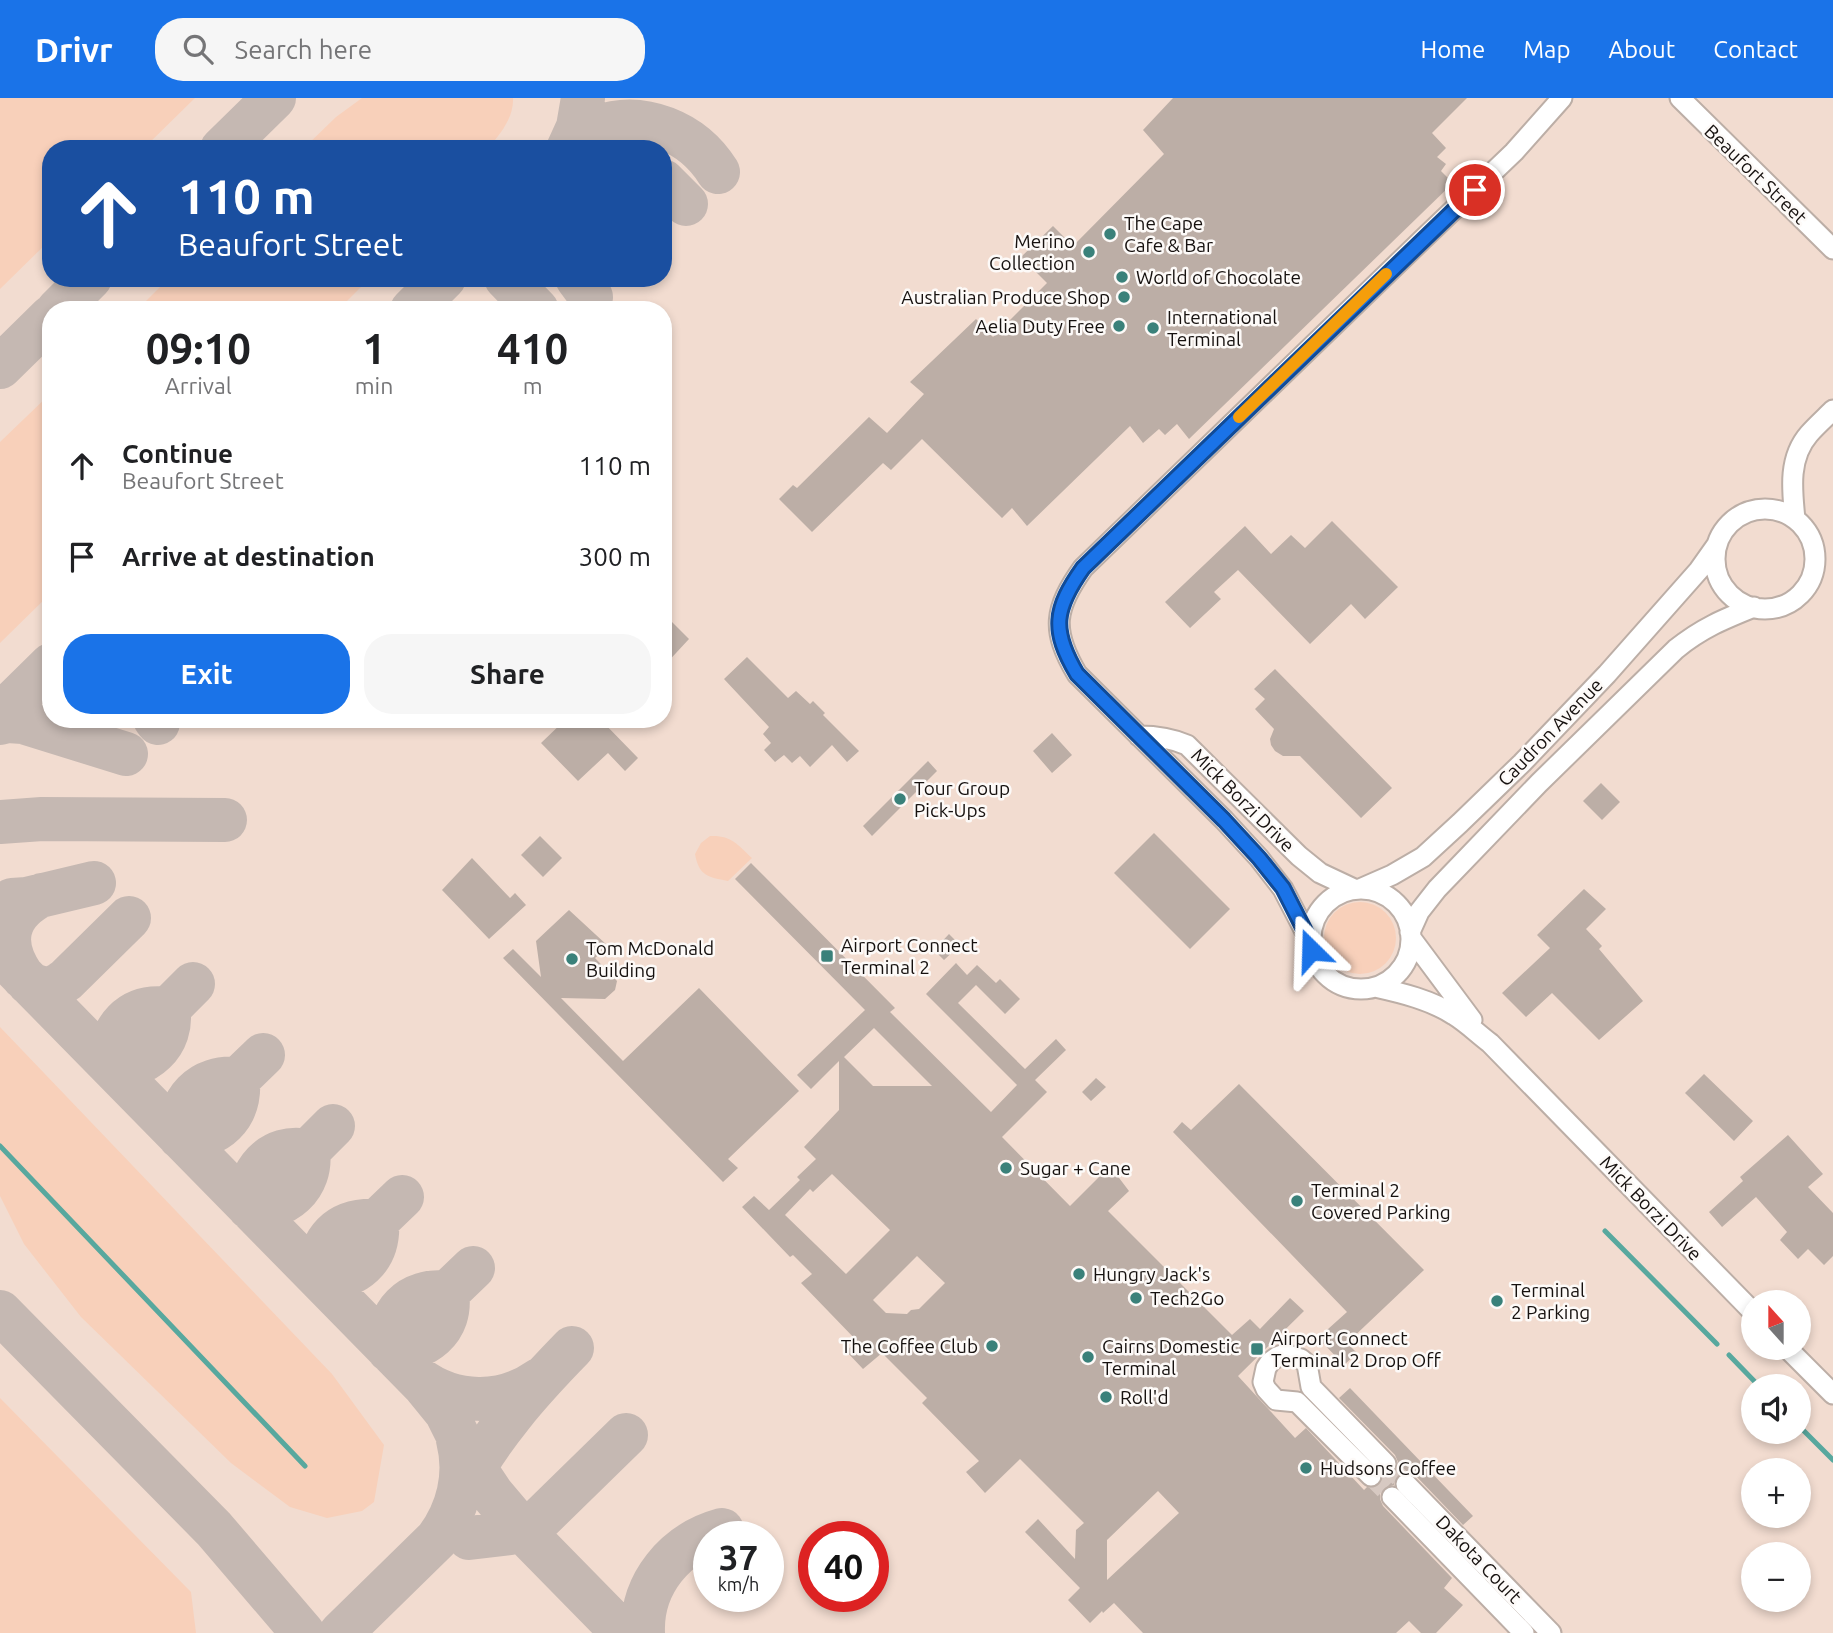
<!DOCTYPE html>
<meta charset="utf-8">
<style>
body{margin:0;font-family:Ubuntu,sans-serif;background:#f6f6f6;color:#202124;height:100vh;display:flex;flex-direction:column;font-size:26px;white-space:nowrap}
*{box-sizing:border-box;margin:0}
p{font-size:23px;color:#757577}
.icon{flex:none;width:38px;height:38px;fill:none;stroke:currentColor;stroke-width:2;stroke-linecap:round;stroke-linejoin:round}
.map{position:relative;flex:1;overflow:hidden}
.panel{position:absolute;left:42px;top:203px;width:630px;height:427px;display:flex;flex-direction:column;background:#fff;border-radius:28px;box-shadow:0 4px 10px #0003}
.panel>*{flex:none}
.hud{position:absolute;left:42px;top:42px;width:630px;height:147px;border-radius:28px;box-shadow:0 4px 10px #0003;background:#1a4fa0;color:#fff;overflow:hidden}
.needle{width:46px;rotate:339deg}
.fabs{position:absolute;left:1741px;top:1192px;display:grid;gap:14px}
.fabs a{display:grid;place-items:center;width:70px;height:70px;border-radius:50%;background:#fff;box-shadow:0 4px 10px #0003;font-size:35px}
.speed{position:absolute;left:693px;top:1423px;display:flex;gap:14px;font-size:35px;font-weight:700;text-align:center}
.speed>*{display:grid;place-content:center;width:91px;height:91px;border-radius:50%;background:#fff;box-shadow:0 4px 10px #0003;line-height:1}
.speed small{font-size:18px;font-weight:400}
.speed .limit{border:10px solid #d22;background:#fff;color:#111}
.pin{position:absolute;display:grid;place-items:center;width:60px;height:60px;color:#fff;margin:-30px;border:4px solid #fff;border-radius:50%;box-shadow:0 2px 7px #0007}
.me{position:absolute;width:77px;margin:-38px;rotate:338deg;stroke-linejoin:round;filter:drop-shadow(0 0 5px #0008)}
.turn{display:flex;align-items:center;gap:24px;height:147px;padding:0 21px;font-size:32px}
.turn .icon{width:91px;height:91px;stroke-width:2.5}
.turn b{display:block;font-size:49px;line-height:60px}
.eta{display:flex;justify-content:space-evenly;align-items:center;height:119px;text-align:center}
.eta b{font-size:42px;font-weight:600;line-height:49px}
.action{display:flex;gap:14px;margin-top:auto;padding:14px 21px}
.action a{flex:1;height:80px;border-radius:28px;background:#1a73e8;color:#fff;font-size:28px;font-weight:600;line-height:80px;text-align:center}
.action a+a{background:#f6f6f6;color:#202124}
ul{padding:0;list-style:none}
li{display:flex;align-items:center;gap:21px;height:91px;padding:0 21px}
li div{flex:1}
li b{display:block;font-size:26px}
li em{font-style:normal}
header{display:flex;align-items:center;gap:42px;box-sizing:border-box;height:98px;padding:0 35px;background:#1a73e8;color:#fff}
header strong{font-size:33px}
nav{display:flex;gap:38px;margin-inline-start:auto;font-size:24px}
.search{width:490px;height:63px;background:#f6f6f6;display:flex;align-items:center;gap:18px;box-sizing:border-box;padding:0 24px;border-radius:28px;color:#757577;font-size:26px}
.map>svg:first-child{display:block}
</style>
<header>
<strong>Drivr</strong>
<div class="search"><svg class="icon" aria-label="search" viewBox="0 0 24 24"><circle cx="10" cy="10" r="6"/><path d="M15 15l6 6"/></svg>Search here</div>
<nav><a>Home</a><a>Map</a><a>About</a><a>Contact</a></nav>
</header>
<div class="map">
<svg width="1833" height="1535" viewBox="0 0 1833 1535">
<rect width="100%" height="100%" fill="#f9eae2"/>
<!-- built -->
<path fill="#f2dcd0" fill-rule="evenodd" d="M0 0H1833V1535H0ZM51 51H663V180H51ZM51 212H663V621H51ZM1754 1204H1799V1250H1754ZM1754 1288H1799V1334H1754ZM1754 1372H1799V1418H1754ZM709 1438H768V1498H709ZM814 1438H873V1498H814ZM1754 1456H1799V1502H1754Z"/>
<!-- green -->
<path fill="#f8d0ba" d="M0 0H195L143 51H51V141L0 191Z
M362 0H513C514 20 500 36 488 51H303L336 19Z
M169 180H370L338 212H137Z
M51 295V495L0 545V344Z
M710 738C731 737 737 746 752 760L728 783C708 779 699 778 695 756L701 745Z
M1324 840a36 36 0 1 1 72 0a36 36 0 1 1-72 0Z
M0 929 332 1276 384 1347 374 1404 362 1413 327 1420 290 1409 231 1365 81 1219 24 1146 0 1098Z
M0 1300 191 1494 196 1535H0Z"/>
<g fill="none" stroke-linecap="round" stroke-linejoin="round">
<!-- stream -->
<path stroke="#58a89e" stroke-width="5" d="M0 1048 305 1368
M1605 1133 1717 1246
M1729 1257 1759 1288
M1799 1328 1833 1362"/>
<!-- taxiway -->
<path stroke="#c5b8b2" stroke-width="44" d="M598 29C643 13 693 34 718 74
M222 51 274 0
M568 51 578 29 583 0
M663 83 686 106
M506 180 537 212
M577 180 591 199
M58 212 90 180
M412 212 444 180
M0 269 51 219
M0 617 51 567
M155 621 158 625
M0 625 8 623 23 624 126 656
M0 724 42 721 225 722
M12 802 27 801 94 785
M0 855 424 1287 446 1314 472 1366 492 1396 525 1435 623 1535
M23 879C0 846 5 816 42 797
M29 885C45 893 52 892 66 882L129 820
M168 911C175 944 144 974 110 967 109 931 130 906 168 911L193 886
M238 981C241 1019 217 1041 180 1039 177 1003 201 977 238 981L263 957
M308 1053C313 1088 284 1114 249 1109 247 1075 271 1045 308 1053L333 1028
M377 1123C380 1161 355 1182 319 1180 319 1142 338 1121 377 1123L402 1099
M447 1195C453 1232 424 1253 389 1252 386 1216 410 1190 447 1195L473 1170
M0 1214 214 1431 303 1535
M418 1280C454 1307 502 1308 539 1282
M462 1392C490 1338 530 1293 572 1250
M469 1440 511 1435 538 1423 626 1337
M341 1535 437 1441C458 1413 467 1377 458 1342
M643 1535C641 1486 675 1445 722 1432"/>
</g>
<!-- building -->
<path fill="#bcaea6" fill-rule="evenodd" d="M1173 0H1467L1432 35 1446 50 1437 59 1446 66 1441 73 1453 85 1189 341 1177 326 1165 337 1159 331 1143 345 1130 328 1027 428 1012 410 1002 420 922 341 891 372 883 365 812 434 779 401 793 387 797 390 869 319 887 335 924 296 910 284 976 221 993 239 1047 185 1021 159 1053 128 1073 148 1164 56 1143 32Z
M1332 423 1398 489 1365 521 1351 506 1310 546 1238 472 1214 494 1221 501 1190 530 1165 504 1245 428 1271 456 1291 437 1305 450Z
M663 515 689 541 663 569Z
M747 559 788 600 796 593 810 606 813 603 825 615 823 617 859 653 847 664 832 647 810 669 800 658 792 665 784 657 775 664 764 652 771 645 763 636 769 629 724 581Z
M1275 571 1392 690 1361 720 1300 658H1283L1275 653 1271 647 1270 641 1274 631 1255 611 1265 601 1254 591Z
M566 621H600L638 660 625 673 608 655 578 683 541 645Z
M1052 635 1072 657 1052 675 1033 653Z
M928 663 937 673 872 738 863 728Z
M1601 685 1620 704 1602 722 1583 703Z
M1154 735 1230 811 1190 851 1114 775Z
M540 738 562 760 543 779 521 757Z
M472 760 510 800 515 795 526 807 489 841 442 792Z
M751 765 895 910 890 914 991 1014 1017 987 926 896 956 865 967 877 977 867 996 885 1000 881 1020 901 1005 916 976 887 958 905 1025 971 1056 941 1066 952 1035 982 1047 994 1002 1039 1070 1108 1110 1068 1129 1093 1108 1113 1232 1237 1250 1221 1260 1231 1290 1200 1304 1213 1238 1278 1295 1340 1306 1330 1364 1392 1367 1389 1373 1390 1379 1387 1383 1378H1388L1394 1375 1398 1370V1364L1395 1357 1339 1300 1350 1290 1473 1418 1463 1427 1415 1377 1409 1374H1404L1398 1377 1394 1382V1387L1384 1390 1380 1395V1401L1383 1408 1452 1480 1444 1490 1463 1507 1436 1535H1421L1409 1523 1396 1535H1143L1114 1505 1103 1515 1102 1513 1090 1525 1068 1502 1080 1490 1025 1434 1038 1421 1075 1461 1076 1432 1084 1425 1020 1361 985 1395 966 1374 979 1363 922 1305 927 1300 882 1255 863 1271 846 1253 857 1243 801 1185 812 1176 793 1157 790 1159 742 1109 754 1098 769 1112 800 1082 797 1079 816 1061 804 1049 839 1012V963L811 991 797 977 865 912 735 781ZM874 930 932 988H873L844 959ZM832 1076 890 1132 846 1176 785 1117 810 1091 813 1094ZM917 1158 945 1185 919 1211 911 1212 907 1216 886 1215 873 1202ZM1158 1393 1179 1415 1107 1482V1442Z
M1584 791 1606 811 1586 831 1602 848 1599 851 1643 903 1599 942 1552 895 1526 919 1502 895 1550 850 1537 837Z
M569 812 608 848 595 860 617 883 615 892 605 901 561 900 623 963 699 890 799 993 728 1061 738 1070 723 1084 503 860 513 851 541 879 536 843Z
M949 836 960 847 944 862 934 852Z
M1704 976 1753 1023 1734 1043 1685 995Z
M1096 980 1106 989 1091 1003 1082 994Z
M1239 986 1424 1172 1347 1245 1357 1255 1344 1267 1318 1240 1347 1214 1173 1034 1182 1024 1191 1032Z
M1788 1037 1823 1076 1808 1089 1833 1115V1158L1824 1167 1808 1151 1798 1161 1780 1142 1787 1134 1756 1099 1722 1129 1709 1114 1743 1083 1740 1079Z"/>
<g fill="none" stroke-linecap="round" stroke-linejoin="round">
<!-- minor-tunnel -->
<path stroke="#d7c9c2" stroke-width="19" stroke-dasharray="19 10" stroke-linecap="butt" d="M1386 1366 1406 1386
M1371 1378 1392 1399"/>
<!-- minor casing -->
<g stroke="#bcaea6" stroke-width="23">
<path id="minor" d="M1680 0 1833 151
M1715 461a50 50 0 1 1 100 0a50 50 0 1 1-100 0Z
M1795 421C1792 392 1788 360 1809 336 1816 328 1825 320 1833 312
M1139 638C1156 638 1171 640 1187 647L1299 758 1320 775 1354 791
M1360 791 1392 777 1423 759 1460 725 1522 665 1607 576 1699 472 1716 448
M1311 841a50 50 0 1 1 100 0a50 50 0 1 1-100 0Z
M1410 834 1419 814 1437 791 1539 685 1676 551C1702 530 1724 521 1754 509
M1411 840 1472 922
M1310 843 1283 791 1259 760 1224 722 1077 576C1051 532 1054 511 1083 470L1423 141 1514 54 1562 0
M1375 889C1402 895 1431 902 1454 917 1467 925 1478 936 1490 945L1754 1215
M1787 1250 1833 1296
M1371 1378 1297 1304 1276 1302 1266 1291 1263 1284 1266 1270 1270 1264 1277 1259 1285 1256 1301 1261 1307 1266 1311 1289 1386 1366
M1406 1386 1551 1535
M1392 1399 1524 1535"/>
</g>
<!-- minor -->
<use href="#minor" stroke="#fff" stroke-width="19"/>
</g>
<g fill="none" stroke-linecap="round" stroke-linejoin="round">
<!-- route casing -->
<g stroke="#114b97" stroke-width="18">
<path id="route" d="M1311 852 1310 843 1283 790 1259 760 1224 722 1077 576C1051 532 1054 511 1083 470L1475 92"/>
</g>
<!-- route -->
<use href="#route" stroke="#1a73e8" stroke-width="12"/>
<!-- slow -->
<path stroke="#f59e0b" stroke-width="12" d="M1239 319 1386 176"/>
</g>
<!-- markers -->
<g fill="#3a817a" stroke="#fdfaf8" stroke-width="2.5">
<circle cx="1110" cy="136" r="7"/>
<circle cx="1089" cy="154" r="7"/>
<circle cx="1122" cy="179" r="7"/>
<circle cx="1124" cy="199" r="7"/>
<circle cx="1119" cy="228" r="7"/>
<circle cx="1153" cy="230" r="7"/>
<circle cx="900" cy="701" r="7"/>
<rect x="820" y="851" width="14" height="14" rx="3.5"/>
<circle cx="572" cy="861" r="7"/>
<circle cx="1006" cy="1070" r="7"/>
<circle cx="1297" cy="1103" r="7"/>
<circle cx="1079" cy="1176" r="7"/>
<circle cx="1136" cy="1200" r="7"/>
<circle cx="1497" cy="1203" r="7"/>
<circle cx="992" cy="1248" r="7"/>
<rect x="1250" y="1244" width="14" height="14" rx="3.5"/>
<circle cx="1088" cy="1259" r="7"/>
<circle cx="1106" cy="1299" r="7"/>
<circle cx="1306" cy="1370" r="7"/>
</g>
<g text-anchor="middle" stroke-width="5" stroke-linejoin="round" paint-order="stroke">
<!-- street labels -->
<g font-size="19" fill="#16110f" stroke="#fdfaf8">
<text transform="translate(1756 76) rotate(44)" y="7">Beaufort Street</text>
<text transform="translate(1550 634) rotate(-46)" y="7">Caudron Avenue</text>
<text transform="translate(1243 702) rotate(45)" y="7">Mick Borzi Drive</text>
<text transform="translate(1651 1110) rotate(46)" y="7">Mick Borzi Drive</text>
<text transform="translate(1479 1461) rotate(46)" y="7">Dakota Court</text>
</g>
<!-- poi labels -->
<g font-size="19" fill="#16110f" stroke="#fdfaf8" text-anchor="start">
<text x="1124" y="132">The Cape<tspan x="1124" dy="22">Cafe &amp; Bar</tspan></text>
<text x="1075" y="150" text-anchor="end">Merino<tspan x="1075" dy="22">Collection</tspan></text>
<text x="1136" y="186">World of Chocolate</text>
<text x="1110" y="206" text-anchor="end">Australian Produce Shop</text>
<text x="1167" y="226">International<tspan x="1167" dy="22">Terminal</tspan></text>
<text x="1105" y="235" text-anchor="end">Aelia Duty Free</text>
<text x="914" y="697">Tour Group<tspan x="914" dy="22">Pick-Ups</tspan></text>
<text x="841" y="854">Airport Connect<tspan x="841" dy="22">Terminal 2</tspan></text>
<text x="586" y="857">Tom McDonald<tspan x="586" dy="22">Building</tspan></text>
<text x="1020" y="1077">Sugar + Cane</text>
<text x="1311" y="1099">Terminal 2<tspan x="1311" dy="22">Covered Parking</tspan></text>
<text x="1093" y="1183">Hungry Jack's</text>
<text x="1511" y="1199">Terminal<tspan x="1511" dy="22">2 Parking</tspan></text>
<text x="1150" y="1207">Tech2Go</text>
<text x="1271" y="1247">Airport Connect<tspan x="1271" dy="22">Terminal 2 Drop Off</tspan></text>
<text x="978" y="1255" text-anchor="end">The Coffee Club</text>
<text x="1102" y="1255">Cairns Domestic<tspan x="1102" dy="22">Terminal</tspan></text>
<text x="1120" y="1306">Roll'd</text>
<text x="1320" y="1377">Hudsons Coffee</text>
</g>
</g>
</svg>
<div class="fabs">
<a><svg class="needle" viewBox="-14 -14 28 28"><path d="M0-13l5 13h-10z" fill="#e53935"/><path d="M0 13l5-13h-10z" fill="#757577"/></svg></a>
<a><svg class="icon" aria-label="sound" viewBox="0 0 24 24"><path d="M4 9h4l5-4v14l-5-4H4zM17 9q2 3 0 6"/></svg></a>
<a>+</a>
<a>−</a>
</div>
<div class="speed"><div>37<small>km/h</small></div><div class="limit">40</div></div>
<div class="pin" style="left:1475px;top:92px;background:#d93025"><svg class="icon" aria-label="arrive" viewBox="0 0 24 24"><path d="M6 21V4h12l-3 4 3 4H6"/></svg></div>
<svg class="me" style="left:1311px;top:852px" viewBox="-20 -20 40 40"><path d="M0-17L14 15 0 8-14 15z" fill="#1a73e8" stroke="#fff" stroke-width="4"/></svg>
<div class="hud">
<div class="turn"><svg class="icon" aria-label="ahead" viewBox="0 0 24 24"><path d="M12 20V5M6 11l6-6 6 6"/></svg><div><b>110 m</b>Beaufort Street</div></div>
</div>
<section class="panel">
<div class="eta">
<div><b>09:10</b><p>Arrival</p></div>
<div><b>1</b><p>min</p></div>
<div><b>410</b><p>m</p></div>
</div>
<ul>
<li><svg class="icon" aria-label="ahead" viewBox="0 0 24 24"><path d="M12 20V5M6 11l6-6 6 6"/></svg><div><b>Continue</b><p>Beaufort Street</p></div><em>110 m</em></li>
<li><svg class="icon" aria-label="arrive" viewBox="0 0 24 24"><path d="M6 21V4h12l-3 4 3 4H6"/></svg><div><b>Arrive at destination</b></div><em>300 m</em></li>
</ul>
<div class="action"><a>Exit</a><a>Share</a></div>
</section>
</div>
